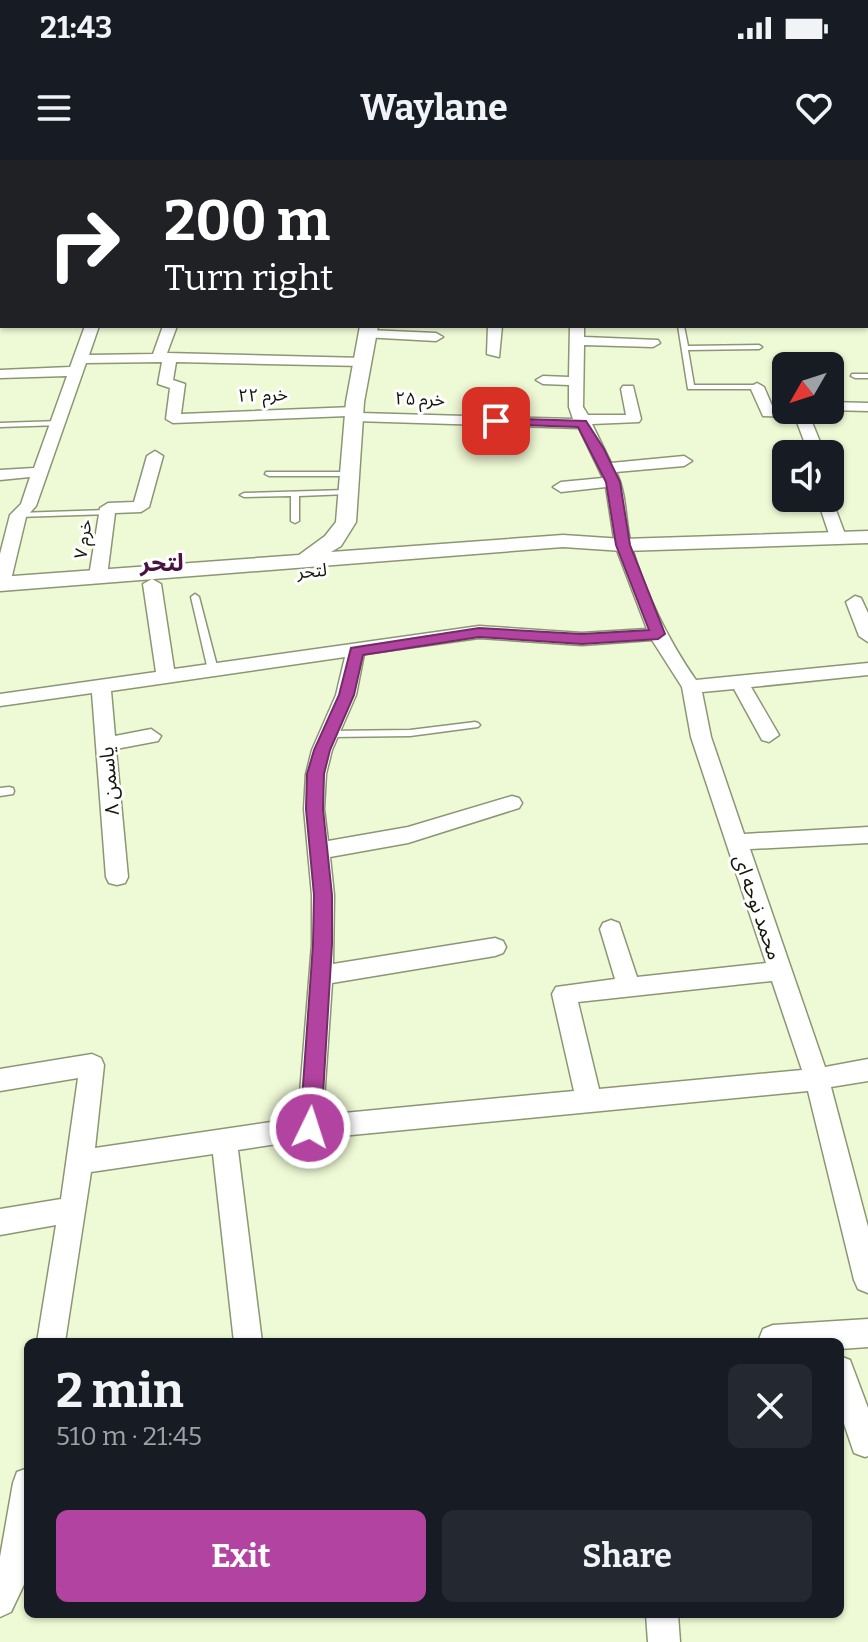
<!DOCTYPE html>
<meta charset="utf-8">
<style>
body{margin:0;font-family:Bitter,"Noto Sans Arabic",serif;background:#242831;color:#f1f3f6;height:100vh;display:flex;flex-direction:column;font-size:30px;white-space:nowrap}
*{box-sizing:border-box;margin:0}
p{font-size:26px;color:#9ea1a6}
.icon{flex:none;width:44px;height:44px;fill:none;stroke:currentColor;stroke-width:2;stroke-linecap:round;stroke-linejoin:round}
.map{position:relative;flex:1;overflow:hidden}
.drawer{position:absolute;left:24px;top:1178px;width:820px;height:280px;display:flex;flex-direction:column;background:#171b24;border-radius:12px;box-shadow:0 2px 6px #0004}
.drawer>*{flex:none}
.top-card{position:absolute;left:0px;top:0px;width:868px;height:168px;box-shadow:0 2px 6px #0004;background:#202124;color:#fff;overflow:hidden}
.needle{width:52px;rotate:231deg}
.buttons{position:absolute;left:772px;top:192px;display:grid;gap:16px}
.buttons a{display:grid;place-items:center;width:72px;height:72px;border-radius:12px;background:#171b24;box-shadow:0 2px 6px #0004;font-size:40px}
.pin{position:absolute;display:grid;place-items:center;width:68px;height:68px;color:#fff;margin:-34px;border-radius:16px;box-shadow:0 4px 12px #0006}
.me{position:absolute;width:88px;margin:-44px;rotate:4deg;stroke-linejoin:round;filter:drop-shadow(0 0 6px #0008)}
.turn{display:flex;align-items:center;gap:28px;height:168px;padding:0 32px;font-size:36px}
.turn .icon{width:104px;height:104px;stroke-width:2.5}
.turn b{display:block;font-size:56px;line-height:68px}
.round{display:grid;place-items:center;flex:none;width:84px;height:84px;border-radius:12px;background:#242831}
.overview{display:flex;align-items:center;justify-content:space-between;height:136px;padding:0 32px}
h1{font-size:48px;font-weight:700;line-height:60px}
.cta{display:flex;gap:16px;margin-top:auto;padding:16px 32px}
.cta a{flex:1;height:92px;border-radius:12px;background:#b243a0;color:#fff;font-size:32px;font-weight:700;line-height:92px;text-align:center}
.cta a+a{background:#242831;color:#f1f3f6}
.status{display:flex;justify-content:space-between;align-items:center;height:56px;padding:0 40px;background:#171b24;direction:ltr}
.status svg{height:22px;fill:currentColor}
header{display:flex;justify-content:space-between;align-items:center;height:104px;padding:0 32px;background:#171b24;font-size:36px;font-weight:700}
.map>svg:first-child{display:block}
</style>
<div class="status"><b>21:43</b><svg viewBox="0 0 49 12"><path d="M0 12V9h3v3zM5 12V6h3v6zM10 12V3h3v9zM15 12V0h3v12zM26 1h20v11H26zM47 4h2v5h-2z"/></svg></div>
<header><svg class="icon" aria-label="menu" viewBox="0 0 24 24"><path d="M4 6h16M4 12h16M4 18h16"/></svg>Waylane<svg class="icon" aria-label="heart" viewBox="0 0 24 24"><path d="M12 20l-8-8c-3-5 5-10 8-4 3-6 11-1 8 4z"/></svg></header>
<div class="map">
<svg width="868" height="1482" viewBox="0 0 868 1482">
<rect width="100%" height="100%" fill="#eef9d5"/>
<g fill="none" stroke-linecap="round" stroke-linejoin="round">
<!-- river -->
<path fill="#7ab5a9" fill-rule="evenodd" d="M0 80H2V92H0Z"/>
<!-- service casing -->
<g stroke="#8c9675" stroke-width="3">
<path id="service" d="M678 166H684L688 186 759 185 762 187 759 189 688 190 694 225H757L761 227 760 229H688Z
M852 214H868V218H855L851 216Z
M59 261H62V265L0 267V263Z
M266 312H348L352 314 348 316H269L265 314Z
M346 330 350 332 349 334 299 336V361L295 363 291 361V336L244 337 240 335 244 333Z
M107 350 111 352 110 354 18 357 14 355 18 353Z
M195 434 199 437 218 510 213 513 208 510 191 437Z
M475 562 478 563 480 565 478 567 410 576 330 577 325 574 330 571 410 570Z
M9 627 13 628 14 631 13 634 0 636V628Z"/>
</g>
<!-- minor casing -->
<g stroke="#8c9675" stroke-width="3">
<path id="minor" d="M7 0H22L5 2Z
M416 0H428L415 2Z
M796 0H808L809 2H797Z
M866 27H868V33H866Z
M866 58 868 59V69L866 68Z
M866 89H868V97H866Z
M0 157H2V165H0Z
M85 166H99L89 195 153 194 163 166H177L167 193 363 198 370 202 363 206 176 202 173 220 185 224 181 254 354 247 359 248 360 253 573 259 569 247V225L543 224 536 220 543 216 569 217 570 166H584V177L658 180 660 183 653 187 584 185 583 247 588 255H626L621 229 623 226H633L641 259 639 262 592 264 611 303 684 296 692 301 684 306 616 312C627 334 625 361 631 385 645 432 668 480 696 520L868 503V515L751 527 779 575 769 582 762 580 734 529 702 532 711 577 744 674 868 667V683L750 689 825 907 868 899V921L831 927 868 1067V1133L858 1129 854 1120 808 931 310 979 238 990 262 1182H234L213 994 91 1012 65 1182H37L56 1065 0 1075V1049L61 1039 78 918 0 931V909L92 894 101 898 104 905 95 988 298 958 312 784V735L304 649 306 614 312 590 336 535 345 497 111 531 115 576 151 569 161 576 158 581 116 589 128 717 125 723 117 725 109 723 106 717 92 533 0 546V534L156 512 143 424 152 419 161 424 174 509 479 466 582 473 647 469 615 385 606 327 561 332 553 327 561 322 603 318 579 268 354 261 349 260 347 256 173 263 166 259 170 228 158 224 162 202 86 203 36 346 26 357 10 424 0 429V394L10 355 21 344 30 317 0 320V310L34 308 67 216 0 218V210L70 207ZM479 478 582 485 652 480 682 527 691 577 766 803 637 817 619 763 611 760 603 763 600 769 615 819 556 827 552 834 574 931 323 955 332 823 495 796 503 793 506 787 503 781 495 778 333 804 334 735 330 697 408 683 519 648 522 643 519 638 512 636 408 667 328 681 324 649 326 614 332 590 356 535 364 494ZM772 821 802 910 599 929 578 842Z
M488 166H502L499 197 487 194Z
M368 170 436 173 443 177 436 181 363 177 361 174Z
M757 223 764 227 773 248 807 250 825 294H809L795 257 763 256 750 227Z
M830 242 868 243V251L828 250Z
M155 291 163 296 149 347 141 352 115 353 107 416 98 421 92 420 89 416 100 348 108 343 134 342 147 296Z
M830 334 846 377 838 382 830 377 817 338H830Z
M855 436 861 438 868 453V482L859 476 846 442Z
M868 1159V1187L840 1189V1182H760L759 1179 763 1169 773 1165Z
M840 1196 850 1200 868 1248V1296L865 1297 854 1293 840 1252Z
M28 1308V1416L11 1452 0 1457V1397L13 1323 17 1312Z
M646 1454H678L680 1482H648Z"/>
</g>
<!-- tertiary casing -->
<g stroke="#8c9675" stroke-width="3">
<path id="tertiary" d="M0 88H2V98H0Z
M866 135H868V145H866Z
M360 166H378L364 242 356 362 341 386 331 392 563 375 623 379 868 371V383L623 391 563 387 0 431V417L299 395 325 376 336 362 346 242Z"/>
</g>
<!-- service -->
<use href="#service" fill="#fff" fill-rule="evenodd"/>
<!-- minor -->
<use href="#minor" fill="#fff" fill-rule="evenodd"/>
<!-- tertiary -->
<use href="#tertiary" fill="#fff" fill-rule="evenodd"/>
</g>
<!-- route -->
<path fill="#b243a0" stroke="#742c68" stroke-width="2" d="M496 258 586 261 604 289 620 322 630 385 665 474 658 479 582 484 479 477 363 495 354 535 330 590 324 614 323 649 332 735V784L321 968 318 975 310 978 303 975 300 968 313 784 314 735 306 649 307 614 314 590 339 535 351 488 479 468 582 474 649 470 616 385 606 322 578 267 492 264 490 261Z"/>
<g text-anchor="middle" stroke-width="6" stroke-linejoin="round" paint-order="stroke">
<!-- far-street labels -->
<g font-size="18" fill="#14180b" stroke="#fff">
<text transform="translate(263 235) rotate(-2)" y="6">خرم ۲۲</text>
<text transform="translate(420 239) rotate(2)" y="6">خرم ۲۵</text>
<text transform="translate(83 379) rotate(-82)" y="6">خرم ۷</text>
<text transform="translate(312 411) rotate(-5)" y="6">لتحر</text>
</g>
<!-- street labels -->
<g font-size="20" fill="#14180b" stroke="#fff">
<text transform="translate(109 621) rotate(-95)" y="7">یاسمن ۸</text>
<text transform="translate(758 747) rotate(71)" y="7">محمد نوحه ای</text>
</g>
<!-- far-district labels -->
<g font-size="24" font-weight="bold" fill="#481340" stroke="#fff">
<text x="162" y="411">لتحر</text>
</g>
</g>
</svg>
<div class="buttons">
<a><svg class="needle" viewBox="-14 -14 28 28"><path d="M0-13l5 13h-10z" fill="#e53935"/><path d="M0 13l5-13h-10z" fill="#9ea1a6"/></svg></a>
<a><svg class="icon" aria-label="sound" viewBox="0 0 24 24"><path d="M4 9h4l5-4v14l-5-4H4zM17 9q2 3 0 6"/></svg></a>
</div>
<div class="pin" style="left:496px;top:261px;background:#d93025"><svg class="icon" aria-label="arrive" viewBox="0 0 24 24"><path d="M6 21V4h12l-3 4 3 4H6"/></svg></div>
<svg class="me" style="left:310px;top:968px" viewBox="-20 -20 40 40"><circle r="17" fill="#b243a0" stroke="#fff" stroke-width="3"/><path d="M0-11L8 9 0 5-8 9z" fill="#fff"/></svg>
<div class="top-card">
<div class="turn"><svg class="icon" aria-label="right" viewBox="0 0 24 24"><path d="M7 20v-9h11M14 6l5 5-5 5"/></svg><div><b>200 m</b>Turn right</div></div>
</div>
<section class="drawer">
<div class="overview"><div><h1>2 min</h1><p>510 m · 21:45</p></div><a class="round"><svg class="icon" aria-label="close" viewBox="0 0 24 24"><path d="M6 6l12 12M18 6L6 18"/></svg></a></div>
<div class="cta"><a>Exit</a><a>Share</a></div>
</section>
</div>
